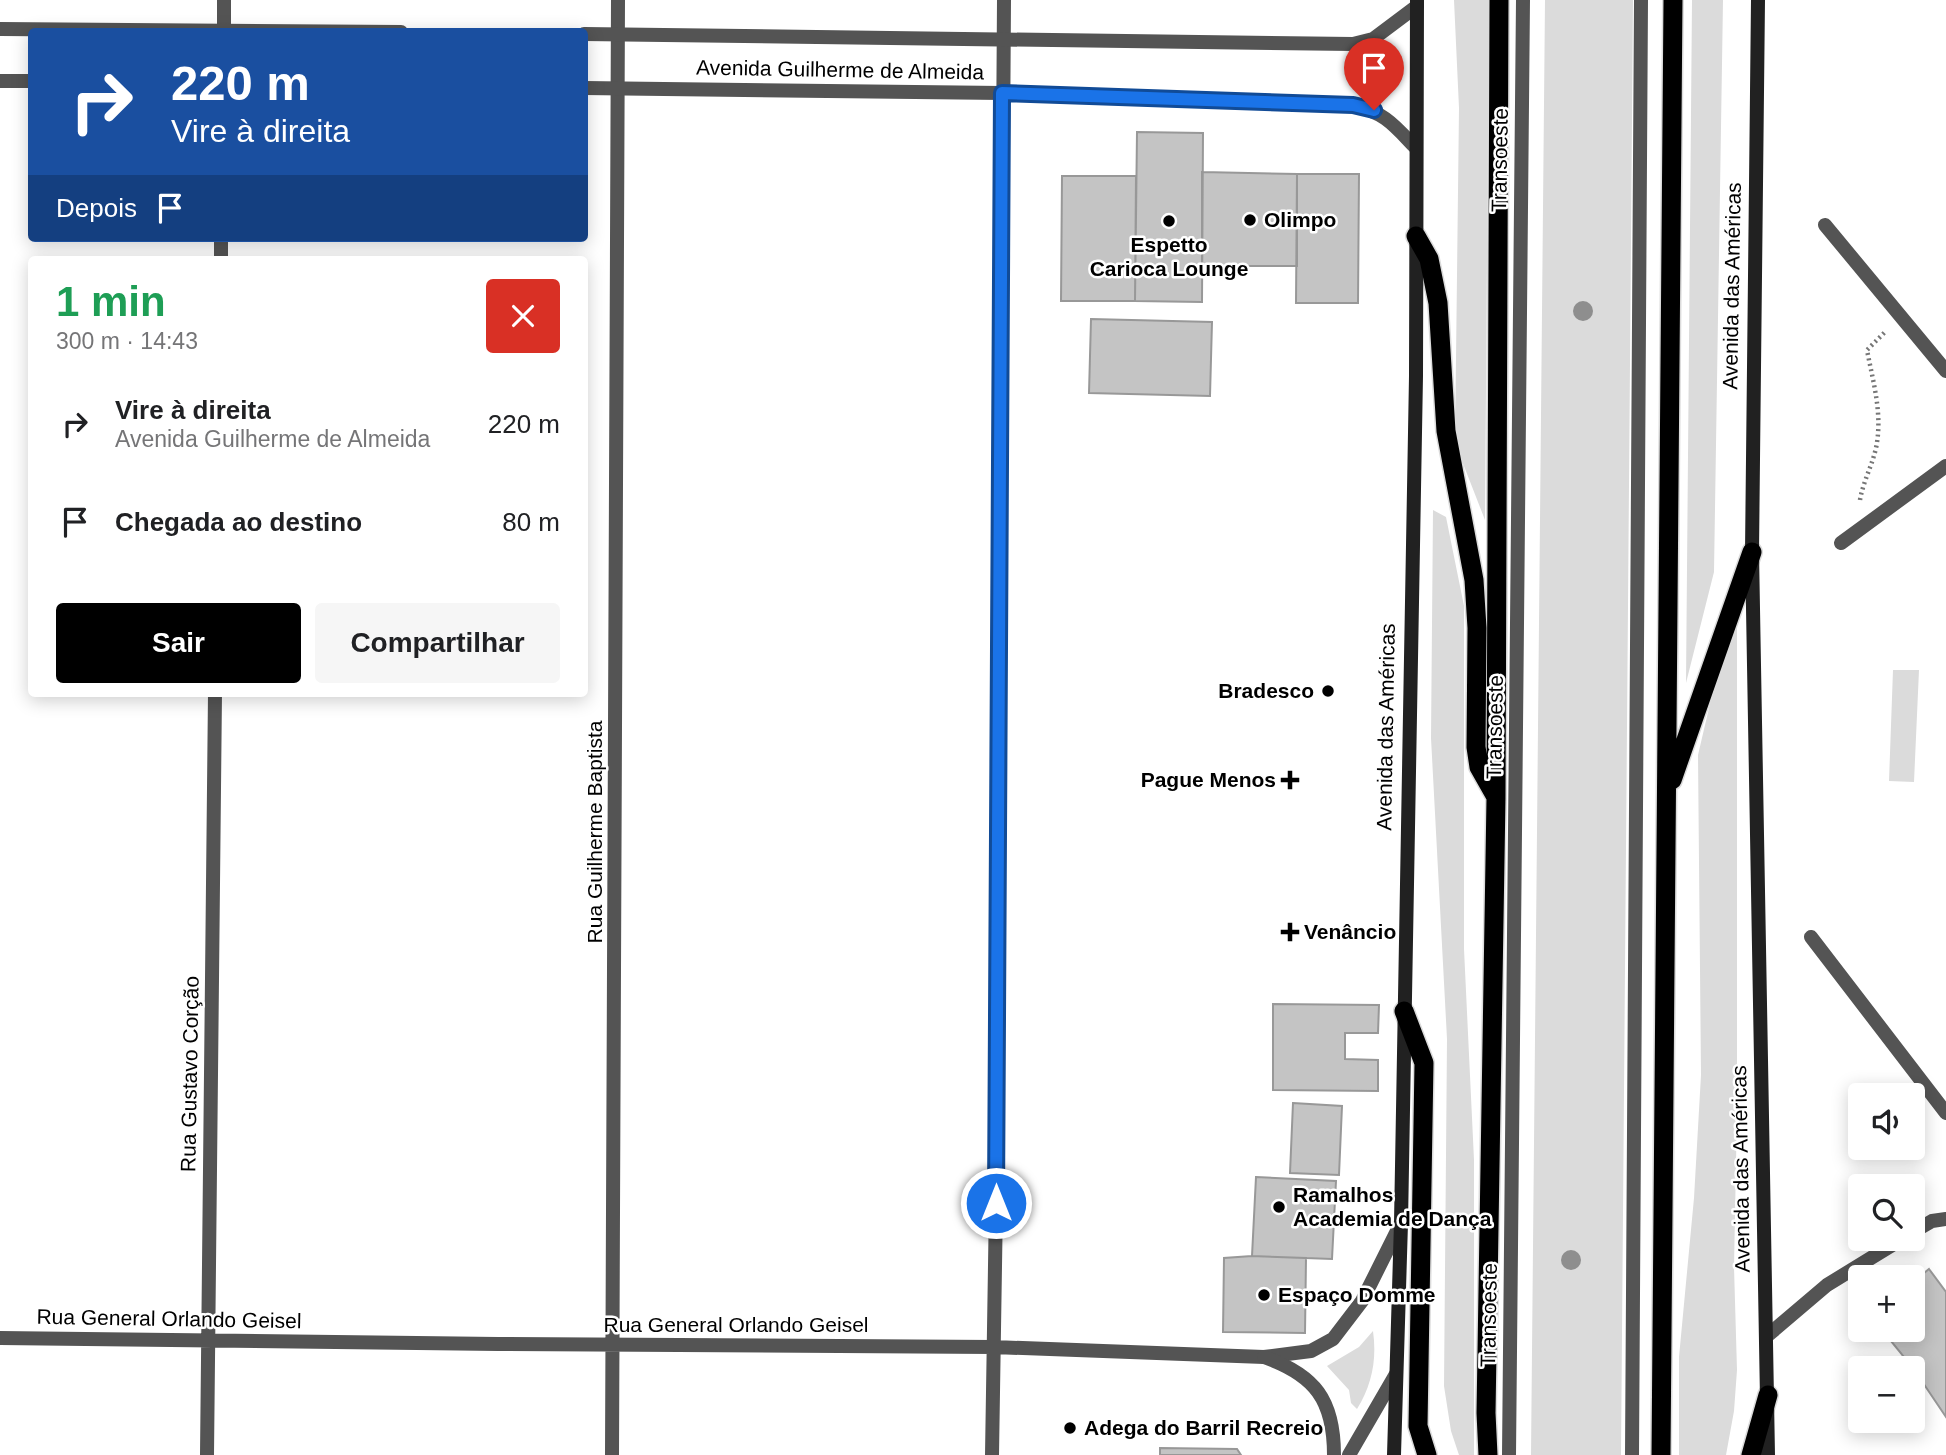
<!DOCTYPE html>
<html lang="pt">
<meta charset="utf-8">
<style>
body{margin:0;font-family:Arial,sans-serif;background:#f6f6f6;color:#202124;height:100vh;display:flex;flex-direction:column;font-size:26px;white-space:nowrap}
*{box-sizing:border-box;margin:0}
p{font-size:23px;color:#757577}
.icon{flex:none;width:38px;height:38px;fill:none;stroke:currentColor;stroke-width:2;stroke-linecap:round;stroke-linejoin:round}
.map{position:relative;flex:1;overflow:hidden}
.sheet{position:absolute;left:28px;top:256px;width:560px;height:441px;display:flex;flex-direction:column;background:#fff;border-radius:7px;box-shadow:0 4px 18px #0003}
.sheet>*{flex:none}
.top-card{position:absolute;left:28px;top:28px;width:560px;height:214px;border-radius:7px;box-shadow:0 4px 18px #0003;background:#1a4fa0;color:#fff;overflow:hidden}
.buttons{position:absolute;left:1848px;top:1083px;display:grid;gap:14px}
.buttons a{display:grid;place-items:center;width:77px;height:77px;border-radius:7px;background:#fff;box-shadow:0 4px 18px #0003;font-size:35px}
.pin{position:absolute;display:grid;place-items:center;width:60px;height:60px;color:#fff;margin:-72px -30px;border-radius:50% 50% 50% 0;rotate:-45deg;box-shadow:0 0 7px #0007}
.pin .icon{rotate:45deg}
.me{position:absolute;width:77px;margin:-38px;rotate:0deg;stroke-linejoin:round;filter:drop-shadow(0 0 5px #0008)}
.turn{display:flex;align-items:center;gap:24px;height:147px;padding:0 28px;font-size:32px}
.turn .icon{width:91px;height:91px;stroke-width:2.5}
.turn b{display:block;font-size:49px;line-height:60px}
.then{display:flex;align-items:center;height:66px;padding:0 28px;background:#0003;gap:14px;font-size:26px}
.round{display:grid;place-items:center;flex:none;width:74px;height:74px;border-radius:7px;background:#f6f6f6}
.overview{display:flex;align-items:center;justify-content:space-between;height:119px;padding:0 28px}
h1{font-size:42px;font-weight:700;line-height:52px;color:#1e9e55}
.action{display:flex;gap:14px;margin-top:auto;padding:14px 28px}
.action a{flex:1;height:80px;border-radius:7px;background:#000;color:#fff;font-size:28px;font-weight:700;line-height:80px;text-align:center}
.action a+a{background:#f6f6f6;color:#202124}
ul{padding:0;list-style:none}
li{display:flex;align-items:center;gap:21px;height:98px;padding:0 28px}
li div{flex:1}
li b{display:block;font-size:26px}
li em{font-style:normal}
.map>svg:first-child{display:block}
</style>
<div class="map">
<svg width="1946" height="1455" viewBox="0 0 1946 1455">
<rect width="100%" height="100%" fill="#fff"/>
<!-- green -->
<path fill="#dbdbdb" d="M1454 0H1489L1485 520 1455 443 1459 108Z
M1545 0H1633L1621 1455H1531Z
M1692 0H1723L1714 572 1686 683Z
M1433 510 1446 517 1464 606V949L1474 1160V1455H1459L1451 1431 1444 1386 1447 1039 1431 738Z
M1737 588V1111L1734 1267 1737 1370 1734 1411 1726 1455H1679V1357L1694 1198 1701 1075 1698 755Z
M1893 670H1919L1914 782 1889 781Z
M1373 1331C1377 1359 1372 1385 1357 1409L1351 1403 1349 1390 1327 1366 1359 1347Z"/>
<!-- building -->
<path fill="#c4c4c4" stroke="#989898" stroke-width="2" d="M1137 132 1203 133 1202 302 1135 301Z
M1202 172 1297 174V266H1202Z
M1297 174H1359L1358 303H1296Z
M1062 176H1136L1135 301H1061Z
M1091 319 1212 322 1210 396 1089 393Z
M1273 1004 1379 1005 1378 1033H1345V1059L1378 1060V1091L1273 1090Z
M1293 1103 1342 1106 1339 1175 1290 1173Z
M1256 1177 1336 1181 1332 1259 1252 1256Z
M1252 1256 1306 1258 1305 1333 1223 1332 1224 1258Z
M1929 1269 1946 1292V1417L1913 1368 1882 1330H1913V1282Z
M1160 1448 1237 1449 1241 1455H1160Z"/>
<g fill="none" stroke-linecap="round" stroke-linejoin="round">
<!-- trunk casing -->
<g stroke="#dbdbdb" stroke-width="22">
<path id="trunk" d="M1416 236 1429 259 1438 303 1446 431 1474 580 1477 628 1476 747 1479 767 1496 797
M1672 780 1752 552
M1404 1011 1424 1063 1418 1426 1427 1455
M1488 1455 1486 1413 1496 798 1499 0
M1661 1455 1673 0
M1751 1455 1768 1395"/>
</g>
<!-- path -->
<path stroke="#767676" stroke-width="4.5" stroke-dasharray="2 3.5" stroke-linecap="butt" d="M1860 500C1863 482 1872 466 1876 448 1883 414 1873 382 1867 350L1885 332"/>
<!-- service -->
<path stroke="#545454" stroke-width="14" d="M1509 1455 1523 0
M1632 1455 1641 0"/>
<!-- minor -->
<path stroke="#545454" stroke-width="14" d="M224 32V0
M1825 225 1946 371
M221 259V238
M1841 543 1946 466
M1811 937 1946 1113
M1913 1232 1932 1221 1946 1219
M1767 1336 1827 1285 1902 1239
M0 1338 498 1344 994 1347 1264 1357 1311 1351 1333 1339 1362 1301 1401 1223
M207 1455 215 693
M612 1455 618 0
M992 1455 996 1203 1004 0"/>
<!-- tertiary -->
<path stroke="#545454" stroke-width="14" d="M0 29 401 32
M584 34 1353 44 1373 39 1417 6
M0 81H32
M584 88 1002 93 1353 105C1385 113 1393 124 1415 147
M1264 1357C1315 1375 1334 1400 1334 1455
M1349 1455 1396 1374"/>
<!-- secondary -->
<path stroke="#212121" stroke-width="14" d="M1758 0 1752 552 1768 1455
M1394 1455 1401 1223 1416 376 1417 0"/>
<!-- trunk -->
<use href="#trunk" stroke="#000" stroke-width="19"/>
</g>
<!-- trees -->
<g fill="#8e8e8e">
<circle cx="1583" cy="311" r="10"/>
<circle cx="1571" cy="1260" r="10"/>
</g>
<g fill="none" stroke-linecap="round" stroke-linejoin="round">
<!-- route casing -->
<g stroke="#114b97" stroke-width="18">
<path id="route" d="M996 1203 1002 93 1353 105 1374 110"/>
</g>
<!-- route -->
<use href="#route" stroke="#1a73e8" stroke-width="12"/>
</g>
<!-- markers -->
<g fill="#000" stroke="#fff" stroke-width="2.5">
<circle cx="1250" cy="220" r="7"/>
<circle cx="1169" cy="221" r="7"/>
<circle cx="1328" cy="691" r="7"/>
<path d="M1286.5 769.5h7v7h7v7h-7v7h-7v-7h-7v-7h7z"/>
<path d="M1286.5 921.5h7v7h7v7h-7v7h-7v-7h-7v-7h7z"/>
<circle cx="1279" cy="1207" r="7"/>
<circle cx="1264" cy="1295" r="7"/>
<circle cx="1070" cy="1428" r="7"/>
</g>
<g text-anchor="middle" stroke-width="5" stroke-linejoin="round" paint-order="stroke">
<!-- street labels -->
<g font-size="21" fill="#000" stroke="#fff">
<text transform="translate(840 70) rotate(1)" y="7">Avenida Guilherme de Almeida</text>
<text transform="translate(1500 160) rotate(-89)" y="7">Transoeste</text>
<text transform="translate(1732 286) rotate(-89)" y="7">Avenida das Américas</text>
<text transform="translate(1386 727) rotate(-89)" y="7">Avenida das Américas</text>
<text transform="translate(1495 727) rotate(-89)" y="7">Transoeste</text>
<text transform="translate(595 832) rotate(-90)" y="7">Rua Guilherme Baptista</text>
<text transform="translate(190 1074) rotate(-89)" y="7">Rua Gustavo Corção</text>
<text transform="translate(1741 1169) rotate(-91)" y="7">Avenida das Américas</text>
<text transform="translate(1489 1315) rotate(-89)" y="7">Transoeste</text>
<text transform="translate(169 1319) rotate(1)" y="7">Rua General Orlando Geisel</text>
<text x="736" y="1332">Rua General Orlando Geisel</text>
</g>
<!-- poi labels -->
<g font-size="21" font-weight="bold" fill="#000" stroke="#fff" text-anchor="start">
<text x="1264" y="227">Olimpo</text>
<text x="1169" y="252" text-anchor="middle">Espetto<tspan x="1169" dy="24">Carioca Lounge</tspan></text>
<text x="1314" y="698" text-anchor="end">Bradesco</text>
<text x="1276" y="787" text-anchor="end">Pague Menos</text>
<text x="1304" y="939">Venâncio</text>
<text x="1293" y="1202">Ramalhos<tspan x="1293" dy="24">Academia de Dança</tspan></text>
<text x="1278" y="1302">Espaço Domme</text>
<text x="1084" y="1435">Adega do Barril Recreio</text>
</g>
</g>
</svg>
<div class="buttons">
<a><svg class="icon" aria-label="sound" viewBox="0 0 24 24"><path d="M4 9h4l5-4v14l-5-4H4zM17 9q2 3 0 6"/></svg></a>
<a><svg class="icon" aria-label="search" viewBox="0 0 24 24"><circle cx="10" cy="10" r="6"/><path d="M15 15l6 6"/></svg></a>
<a>+</a>
<a>−</a>
</div>
<div class="pin" style="left:1374px;top:110px;background:#d93025"><svg class="icon" aria-label="arrive" viewBox="0 0 24 24"><path d="M6 21V4h12l-3 4 3 4H6"/></svg></div>
<svg class="me" style="left:996px;top:1203px" viewBox="-20 -20 40 40"><circle r="17" fill="#1a73e8" stroke="#fff" stroke-width="3"/><path d="M0-11L8 9 0 5-8 9z" fill="#fff"/></svg>
<div class="top-card">
<div class="turn"><svg class="icon" aria-label="right" viewBox="0 0 24 24"><path d="M7 20v-9h11M14 6l5 5-5 5"/></svg><div><b>220 m</b>Vire à direita</div></div>
<div class="then">Depois<svg class="icon" aria-label="arrive" viewBox="0 0 24 24"><path d="M6 21V4h12l-3 4 3 4H6"/></svg></div>
</div>
<section class="sheet">
<div class="overview"><div><h1>1 min</h1><p>300 m · 14:43</p></div><a class="round" style="background:#d93025;color:#fff"><svg class="icon" aria-label="close" viewBox="0 0 24 24"><path d="M6 6l12 12M18 6L6 18"/></svg></a></div>
<ul>
<li><svg class="icon" aria-label="right" viewBox="0 0 24 24"><path d="M7 20v-9h11M14 6l5 5-5 5"/></svg><div><b>Vire à direita</b><p>Avenida Guilherme de Almeida</p></div><em>220 m</em></li>
<li><svg class="icon" aria-label="arrive" viewBox="0 0 24 24"><path d="M6 21V4h12l-3 4 3 4H6"/></svg><div><b>Chegada ao destino</b></div><em>80 m</em></li>
</ul>
<div class="action"><a>Sair</a><a>Compartilhar</a></div>
</section>
</div>
